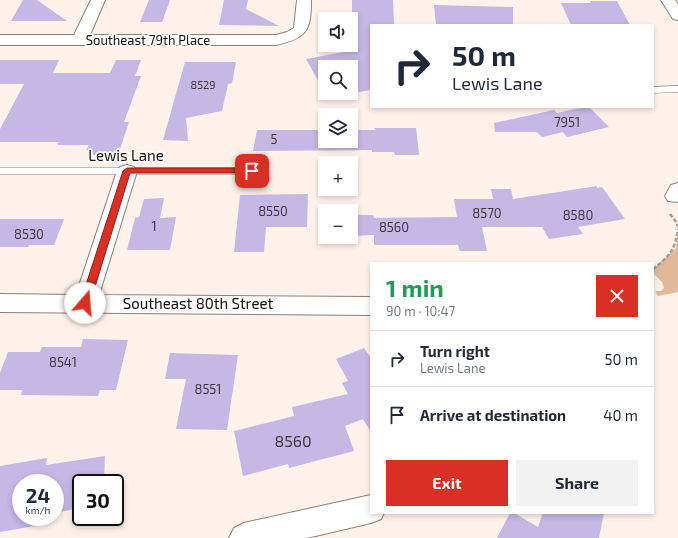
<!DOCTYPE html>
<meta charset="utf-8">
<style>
body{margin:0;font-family:"Exo 2",sans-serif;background:#f2f2f3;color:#1f2937;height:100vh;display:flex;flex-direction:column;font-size:15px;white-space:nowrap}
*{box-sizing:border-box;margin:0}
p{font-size:13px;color:#747a83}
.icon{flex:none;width:22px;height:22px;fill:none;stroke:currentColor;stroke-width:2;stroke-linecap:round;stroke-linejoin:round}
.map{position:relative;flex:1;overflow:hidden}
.panel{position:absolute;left:370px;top:262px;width:284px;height:252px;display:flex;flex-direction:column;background:#fff;border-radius:0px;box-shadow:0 2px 6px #0003}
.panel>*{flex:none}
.top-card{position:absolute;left:370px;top:24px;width:284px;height:84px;border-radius:0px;box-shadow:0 2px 6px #0003;background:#fff;color:#1f2937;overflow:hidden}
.controls{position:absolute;left:318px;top:12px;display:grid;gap:8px}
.controls a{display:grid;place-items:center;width:40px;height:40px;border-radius:0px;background:#fff;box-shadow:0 2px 6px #0003;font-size:20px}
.speed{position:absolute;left:12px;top:474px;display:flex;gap:8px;font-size:20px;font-weight:700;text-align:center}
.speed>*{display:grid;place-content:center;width:52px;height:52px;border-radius:50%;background:#fff;box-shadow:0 2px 6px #0003;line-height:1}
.speed small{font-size:10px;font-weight:400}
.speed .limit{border:2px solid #111;border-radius:6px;background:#fff;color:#111}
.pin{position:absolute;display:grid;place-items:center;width:34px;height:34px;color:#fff;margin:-17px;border-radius:8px;box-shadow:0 2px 6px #0006}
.me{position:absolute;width:44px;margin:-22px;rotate:18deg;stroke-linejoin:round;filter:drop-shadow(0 0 3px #0008)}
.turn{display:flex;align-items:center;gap:14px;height:84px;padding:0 16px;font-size:18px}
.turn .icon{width:52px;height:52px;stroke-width:2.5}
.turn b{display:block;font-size:28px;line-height:34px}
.round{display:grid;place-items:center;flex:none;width:42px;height:42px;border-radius:0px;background:#f2f2f3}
.head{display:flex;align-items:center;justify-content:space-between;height:68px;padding:0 16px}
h1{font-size:24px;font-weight:700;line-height:30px;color:#1e9e55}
.button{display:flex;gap:8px;margin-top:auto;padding:8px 16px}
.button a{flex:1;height:46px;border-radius:0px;background:#d93025;color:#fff;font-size:16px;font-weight:700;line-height:46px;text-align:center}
.button a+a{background:#f2f2f3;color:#1f2937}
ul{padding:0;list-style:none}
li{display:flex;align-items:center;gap:12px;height:56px;padding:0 16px;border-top:1px solid #e0e1e3}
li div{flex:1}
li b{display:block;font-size:15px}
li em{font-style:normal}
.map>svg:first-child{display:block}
</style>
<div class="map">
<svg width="678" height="538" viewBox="0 0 678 538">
<rect width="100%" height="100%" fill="#fef2ea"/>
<!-- green -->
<path fill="#e1b99a" d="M678 229V292L658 296 655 291H661L664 288 662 282 653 273V269L676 248Z"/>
<!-- building -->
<path fill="#c5b8e5" d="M23 0H37L67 21H11Z
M149 0H170L162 22H140Z
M224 0H248L246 9 279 26 219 25Z
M352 0H393L394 24H371V90L353 93 351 90V67H325L324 91 306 59 349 51V45H351L350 12H352Z
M590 1H617L630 25H571L561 3H591Z
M434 5 513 7V25H436Z
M0 60H59L53 73H110L116 60H141L135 76H141L124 122H129L118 155H89L91 150H86L89 145H57L59 142H0V129L24 84H0Z
M185 62H236L232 83 228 84 222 111 186 118 188 141 163 140Z
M585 107H589L609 127 567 137 563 132 542 137 537 132H495L494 123 554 110 557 113Z
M374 128H416L419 155H395L394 152H372V150L253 151 257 130H325V141H351V130H376Z
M597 186V188L602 187 625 219 578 227 583 234 549 239 542 227H482L487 251H460L458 245H374V235L351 236V215H373L374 218 457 217 454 199H493L491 189H511L513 199Z
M308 194 307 227H266L264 252H234L240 195Z
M164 198 160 218 176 217 170 250H127L135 218 139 217 144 199Z
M0 219H64L54 245H29L28 247H0Z
M83 339 128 340 116 390H100L98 396 21 395 22 390H0V373L8 352H40L42 347H81Z
M364 348 371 358V432L363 419 345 426 354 451 289 468 288 464 243 476 234 431 294 416 292 407 348 394 342 383 348 381 336 359Z
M170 353 238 355 227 430 176 429 186 379H165Z
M105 456 104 483H81L80 508 55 513V483H21V517H41L40 525 0 532V466L47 458 46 465Z
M510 513H514L538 527 543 513H604L599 538H497Z"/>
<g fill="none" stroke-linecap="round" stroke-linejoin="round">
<!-- lane casing -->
<g stroke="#8d8077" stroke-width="1">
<path id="lane" d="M678 86V92L653 93V87Z
M0 168H252L257 171 252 174H0Z"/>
</g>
<!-- street casing -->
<g stroke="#8d8077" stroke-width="2">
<path id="street" d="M91 0H105L90 35H276L287 32 294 28 297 0H311C311 31 307 38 276 45H0V35H74Z
M661 0H675L678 4V20L673 19Z
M127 165 134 167 137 171 99 295 371 297V315L0 312V294L76 295 117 171 120 167Z
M678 183V202L668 201 665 196 671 185Z
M371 495V513H384L381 519 371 523 307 538H229L234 528 244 523Z"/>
</g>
<!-- path -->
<path stroke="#a29993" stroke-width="2.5" stroke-dasharray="4 2" stroke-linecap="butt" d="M670 214 677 223 678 227
M653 269C670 256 675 250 678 229"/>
<!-- lane -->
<use href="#lane" fill="#fff" fill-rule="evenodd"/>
<!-- street -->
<use href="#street" fill="#fff" fill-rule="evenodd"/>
</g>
<!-- route -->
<path fill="#d93025" stroke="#8d1f18" d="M127 168H252L256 171 252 173H130L90 303 88 306H82L80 303 123 171Z"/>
<g text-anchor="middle" stroke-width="3.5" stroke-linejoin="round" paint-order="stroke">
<!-- far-number labels -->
<g font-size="11" fill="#3e3740">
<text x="203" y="89">8529</text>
</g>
<!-- far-street labels -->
<g font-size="13" fill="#110c09" stroke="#fff">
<text x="148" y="45">Southeast 79th Place</text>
</g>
<!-- number labels -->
<g font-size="13" fill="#3e3740">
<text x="567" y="127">7951</text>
<text x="274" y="144">5</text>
<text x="273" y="216">8550</text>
<text x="487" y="218">8570</text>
<text x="578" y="220">8580</text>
<text x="154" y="231">1</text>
<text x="394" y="232">8560</text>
<text x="29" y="239">8530</text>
<text x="63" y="367">8541</text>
<text x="208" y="394">8551</text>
</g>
<!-- street labels -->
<g font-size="15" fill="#110c09" stroke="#fff">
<text x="126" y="161">Lewis Lane</text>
<text x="198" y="309">Southeast 80th Street</text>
</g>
<!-- near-number labels -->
<g font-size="16" fill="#3e3740">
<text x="293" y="447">8560</text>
</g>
</g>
</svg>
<div class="controls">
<a><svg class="icon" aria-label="sound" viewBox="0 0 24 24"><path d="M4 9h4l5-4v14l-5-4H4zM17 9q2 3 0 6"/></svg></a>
<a><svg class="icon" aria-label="search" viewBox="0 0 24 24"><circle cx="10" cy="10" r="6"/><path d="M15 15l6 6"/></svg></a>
<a><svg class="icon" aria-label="layers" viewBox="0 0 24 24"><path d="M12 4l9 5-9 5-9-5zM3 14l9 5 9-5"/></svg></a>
<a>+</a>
<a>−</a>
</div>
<div class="speed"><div>24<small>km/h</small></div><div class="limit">30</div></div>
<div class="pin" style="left:252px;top:171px;background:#d93025"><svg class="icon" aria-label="arrive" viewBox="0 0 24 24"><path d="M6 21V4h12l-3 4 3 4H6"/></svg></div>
<svg class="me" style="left:85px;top:303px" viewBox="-20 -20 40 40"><circle r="19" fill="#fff"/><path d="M0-13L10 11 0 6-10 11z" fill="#d93025"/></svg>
<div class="top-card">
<div class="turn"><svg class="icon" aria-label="right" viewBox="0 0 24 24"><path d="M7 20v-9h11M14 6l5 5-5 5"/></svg><div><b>50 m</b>Lewis Lane</div></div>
</div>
<section class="panel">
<div class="head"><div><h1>1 min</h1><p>90 m · 10:47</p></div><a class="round" style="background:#d93025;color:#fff"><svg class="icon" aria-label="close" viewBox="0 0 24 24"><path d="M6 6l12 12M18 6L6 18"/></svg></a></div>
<ul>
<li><svg class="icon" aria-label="right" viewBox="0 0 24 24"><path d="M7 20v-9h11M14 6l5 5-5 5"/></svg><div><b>Turn right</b><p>Lewis Lane</p></div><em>50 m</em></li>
<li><svg class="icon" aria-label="arrive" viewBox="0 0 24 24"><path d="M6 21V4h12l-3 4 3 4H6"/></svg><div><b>Arrive at destination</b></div><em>40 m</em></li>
</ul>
<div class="button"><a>Exit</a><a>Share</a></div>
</section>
</div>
